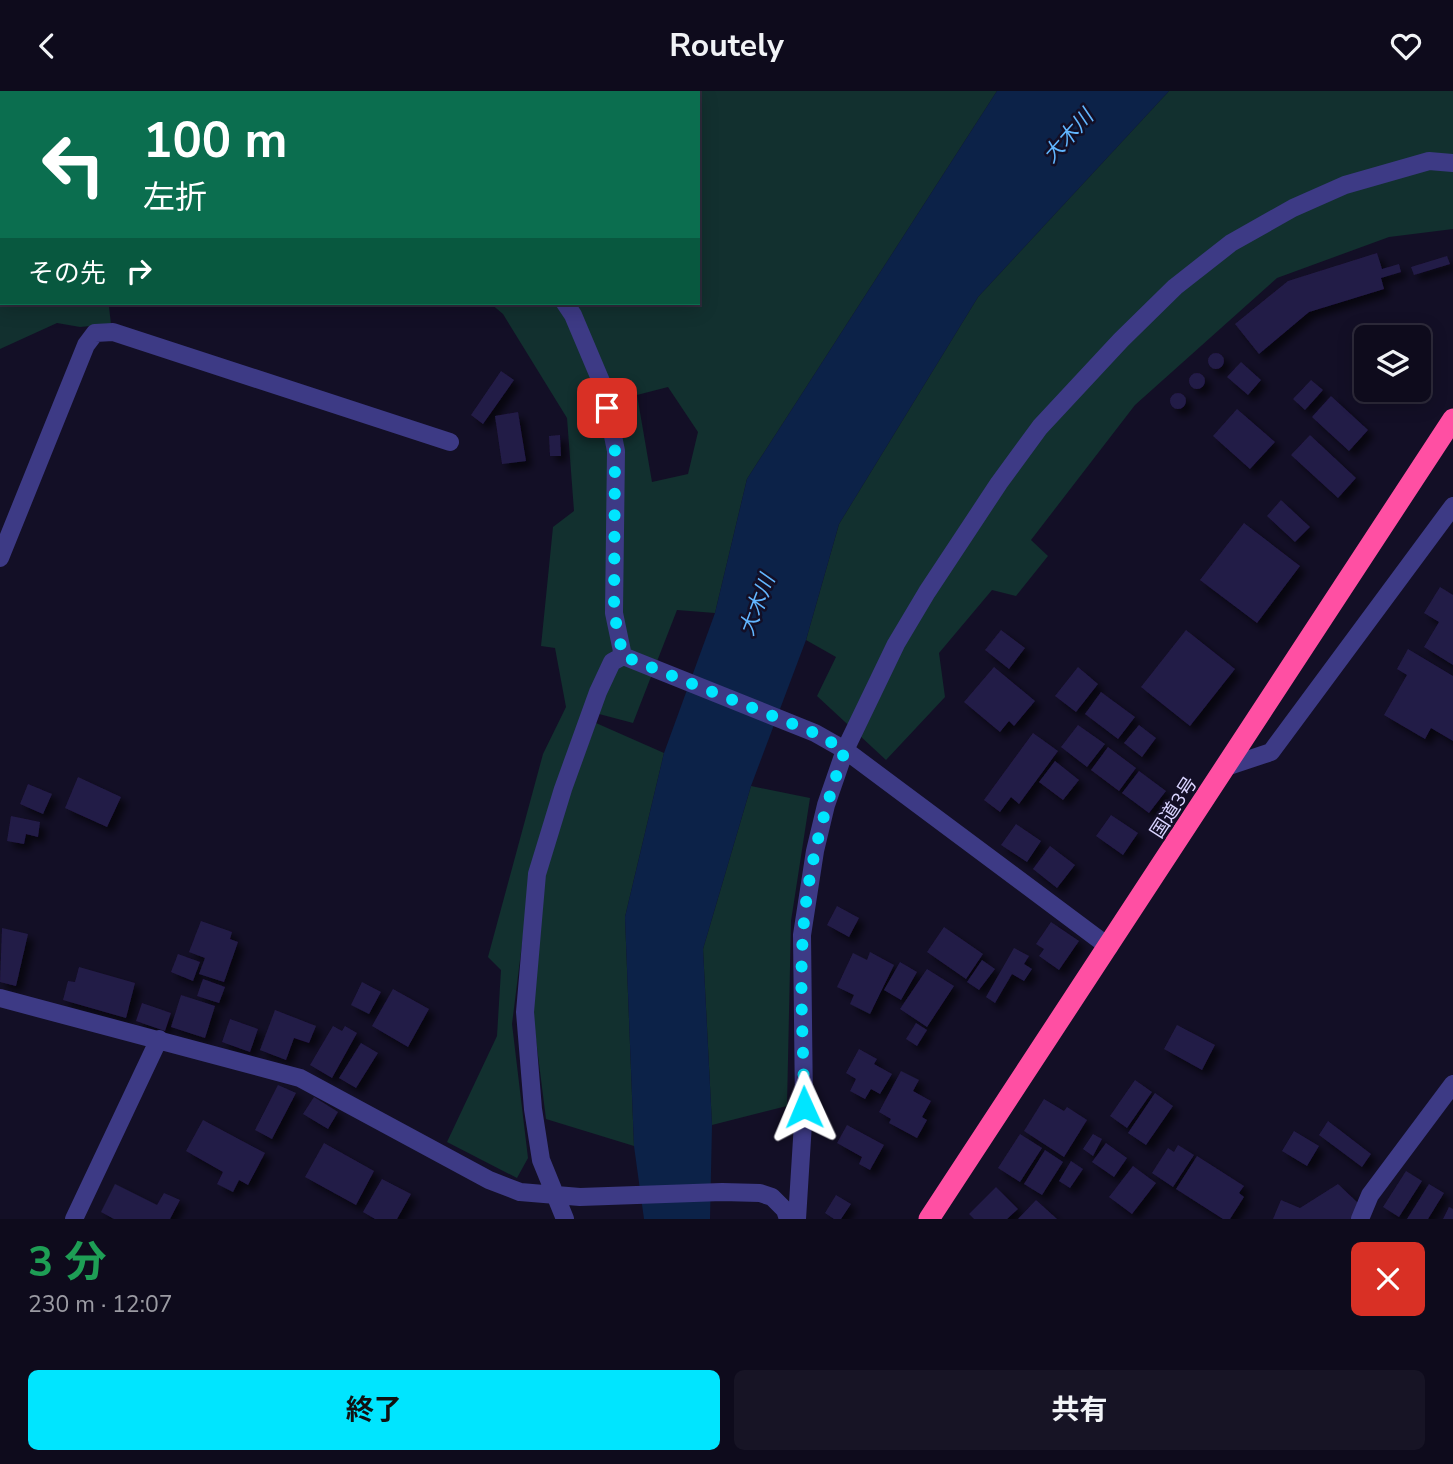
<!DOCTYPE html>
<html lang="ja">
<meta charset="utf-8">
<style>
body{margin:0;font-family:"Nunito Sans","Noto Sans JP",sans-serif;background:#171425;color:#f1f3f6;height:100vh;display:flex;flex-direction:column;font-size:26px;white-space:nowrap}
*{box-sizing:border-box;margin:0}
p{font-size:23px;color:#9b9ba3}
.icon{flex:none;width:38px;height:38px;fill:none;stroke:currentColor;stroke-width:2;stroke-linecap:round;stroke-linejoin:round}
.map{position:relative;height:1128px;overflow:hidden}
.sheet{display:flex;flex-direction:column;background:#0e0b1c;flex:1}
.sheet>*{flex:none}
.top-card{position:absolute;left:0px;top:0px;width:700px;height:214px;box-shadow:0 4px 18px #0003,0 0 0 2px #2e2b3b;background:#0b6e4f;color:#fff;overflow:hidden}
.buttons{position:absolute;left:1354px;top:234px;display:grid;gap:14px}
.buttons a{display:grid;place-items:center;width:77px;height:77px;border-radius:10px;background:#0e0b1c;box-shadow:0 4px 18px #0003,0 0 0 2px #2e2b3b;font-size:35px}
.pin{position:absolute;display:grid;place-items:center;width:60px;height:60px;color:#fff;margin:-30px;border-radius:14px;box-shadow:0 4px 10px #0006}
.me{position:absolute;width:77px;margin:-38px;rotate:359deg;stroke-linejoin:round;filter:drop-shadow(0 0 5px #0008)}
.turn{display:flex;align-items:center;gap:24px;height:147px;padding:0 28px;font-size:32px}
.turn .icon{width:91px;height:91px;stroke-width:2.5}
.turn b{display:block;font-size:49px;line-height:60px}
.then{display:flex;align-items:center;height:66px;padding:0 28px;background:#0003;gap:14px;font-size:26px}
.round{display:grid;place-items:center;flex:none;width:74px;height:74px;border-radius:10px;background:#171425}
.head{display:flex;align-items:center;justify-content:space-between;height:119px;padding:0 28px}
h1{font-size:42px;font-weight:700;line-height:52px;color:#1e9e55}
.primary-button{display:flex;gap:14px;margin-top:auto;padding:14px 28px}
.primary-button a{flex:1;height:80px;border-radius:10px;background:#00e5ff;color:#111;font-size:28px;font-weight:700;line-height:80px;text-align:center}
.primary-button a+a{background:#171425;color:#f1f3f6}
header{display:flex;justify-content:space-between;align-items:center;height:91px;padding:0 28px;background:#0e0b1c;font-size:32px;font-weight:700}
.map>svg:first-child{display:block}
</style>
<header><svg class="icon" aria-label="back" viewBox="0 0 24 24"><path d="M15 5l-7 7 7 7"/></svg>Routely<svg class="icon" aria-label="heart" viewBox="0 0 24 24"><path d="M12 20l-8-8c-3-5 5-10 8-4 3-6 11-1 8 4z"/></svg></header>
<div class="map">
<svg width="1453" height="1128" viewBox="0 0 1453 1128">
<defs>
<filter id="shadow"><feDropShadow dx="6" dy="6" stdDeviation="3.5" flood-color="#0009"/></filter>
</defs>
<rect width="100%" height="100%" fill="#130f26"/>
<!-- green -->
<path fill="#12302f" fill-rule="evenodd" d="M220 0H997L747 388 715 522 677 519 633 632 584 619 532 773 512 933 528 1067 517 1087 447 1051 497 945 501 879 488 866 543 663 566 616 555 557 541 555 553 436 574 420 567 327 503 223 490 212H698V2H213ZM668 296 698 341 688 383 652 391 637 304Z
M1169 0H1453V138L1389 146 1277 187 1135 314 1031 449 1048 465 1016 505 992 499 939 562 945 606 886 669 817 605 836 566 806 549 839 433 978 206Z
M0 52H2V212H123L109 216 111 233 80 236 57 232 0 258Z
M596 632 664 662 625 826 634 1055 546 1028 532 917 541 778Z
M751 695 810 707 791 830 787 1015 712 1034 703 858Z"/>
<!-- water -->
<path fill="#0c2248" d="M0 0H220L2 2 0 52Z
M997 0H1169L978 206 839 433 806 549 751 695 703 858 712 1034 710 1128H644L634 1055 625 826 664 662 715 522 747 388Z"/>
<!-- building -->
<path fill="#241b47" filter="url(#shadow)" d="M1377 162 1382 178 1399 173 1401 181 1381 187 1384 198 1309 221 1259 263 1235 233 1288 190Z
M1447 165 1450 173 1414 184 1411 176Z
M1208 270a8 8 0 1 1 16 0a8 8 0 1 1-16 0Z
M1241 271 1261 289 1248 304 1227 286Z
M501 280 514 289 483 333 471 324Z
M1189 290a8 8 0 1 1 16 0a8 8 0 1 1-16 0Z
M1311 289 1323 299 1305 319 1293 308Z
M1170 310a8 8 0 1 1 16 0a8 8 0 1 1-16 0Z
M1331 305 1368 339 1349 360 1312 326Z
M1237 318 1275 351 1250 378 1213 345Z
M518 321 526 370 502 373 495 325Z
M560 344 561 365H550L549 345Z
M1310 344 1356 387 1338 407 1291 364Z
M1281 409 1310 436 1295 451 1267 425Z
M1244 432 1300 475 1257 532 1200 489Z
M1440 496 1453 504V574L1424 556 1439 531 1424 522Z
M1001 539 1025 557 1009 578 985 559Z
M1186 539 1235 578 1190 635 1141 596Z
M1408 558 1453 585V650L1431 637 1425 648 1384 624 1407 584 1397 578Z
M994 576 1035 610 1014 635 1009 630 1000 641 964 611Z
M1078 576 1098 593 1076 621 1055 605Z
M1101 601 1135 626 1118 648 1085 623Z
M1078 634 1105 653 1087 676 1061 656Z
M1139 634 1156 647 1142 666 1124 652Z
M1033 642 1058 660 1019 713 1011 706 1000 721 984 709Z
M1108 656 1136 677 1119 700 1091 679Z
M1055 670 1079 689 1063 709 1039 691Z
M1139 680 1166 700 1149 722 1122 702Z
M78 686 121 706 107 736 65 717Z
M28 693 52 703 43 723 20 713Z
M1111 724 1138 742 1123 764 1096 745Z
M11 725 40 731 38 746 26 743 24 753 7 750Z
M1016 733 1041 750 1027 771 1001 754Z
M1050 755 1075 774 1057 797 1033 778Z
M837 815 859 827 849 846 827 834Z
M201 830 232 841 230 848 238 851 224 891 199 883 205 867 189 861Z
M1051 831 1079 850 1059 879 1039 865 1044 858 1036 853Z
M944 836 983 863 966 888 927 861Z
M2 837 28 843 16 895 0 891Z
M1014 857 1029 865 1024 873 1032 878 1024 890 1012 883 995 912 986 906Z
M870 861 894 874 870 923 850 913 854 904 837 896 853 862 867 869Z
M178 863 200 871 193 890 171 881Z
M982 869 995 878 979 899 967 891Z
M900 871 917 881 901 909 884 899Z
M79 876 135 892 126 927 63 909 68 890 75 891Z
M927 878 954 895 927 936 900 918Z
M203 888 225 896 219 912 197 905Z
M362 891 381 901 369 923 351 914Z
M393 898 429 918 408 956 372 935Z
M181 904 215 915 205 947 171 936Z
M142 912 171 922 165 940 136 930Z
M275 919 316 935 309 952 294 947 286 969 260 959Z
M230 928 258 938 250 961 222 951Z
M916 932 927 939 917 955 906 948Z
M1177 934 1215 954 1202 979 1164 958Z
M333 935 342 940 345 935 357 942 332 987 310 974Z
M361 952 378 962 356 997 339 987Z
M859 958 877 968 874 973 892 983 880 1003 871 998 865 1008 850 1000 856 988 846 982Z
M901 980 919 989 913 1000 931 1010 922 1026 927 1029 917 1047 889 1032 891 1028 879 1021Z
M1135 989 1152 1001 1127 1037 1110 1025Z
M278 994 296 1002 272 1048 255 1039Z
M1155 1002 1173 1015 1146 1054 1128 1042Z
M314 1006 338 1021 328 1038 303 1023Z
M1044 1008 1064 1020 1067 1016 1087 1029 1064 1066 1024 1040Z
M203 1029 265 1062 248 1094 239 1089 233 1101 217 1093 223 1081 186 1060Z
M1328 1030 1371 1063 1362 1076 1319 1044Z
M847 1034 884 1054 870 1079 859 1073 862 1066 837 1052Z
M1294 1040 1319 1055 1307 1075 1282 1060Z
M1020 1043 1042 1057 1020 1091 998 1077Z
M1093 1043 1102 1048 1093 1065 1083 1058Z
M324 1052 374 1080 356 1114 305 1086Z
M1106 1052 1127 1067 1114 1086 1092 1071Z
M1178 1054 1194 1064 1173 1096 1152 1082 1168 1057 1174 1061Z
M1045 1059 1063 1071 1042 1104 1024 1093Z
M1197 1065 1244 1095 1239 1102 1244 1106 1230 1128H1223L1176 1098Z
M1071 1070 1083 1078 1070 1097 1059 1090Z
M1133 1075 1156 1092 1132 1123 1109 1106Z
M1406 1080 1422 1090 1399 1126 1383 1116Z
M382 1088 411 1103 397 1128H375L363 1121Z
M115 1093 157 1114 164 1102 180 1109 170 1128H114L101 1121Z
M1338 1093 1358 1112 1352 1128H1273L1281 1109 1300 1117Z
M1429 1093 1444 1102 1428 1128H1407Z
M996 1096 1018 1118 1007 1128H974L969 1123Z
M836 1104 851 1113 841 1128H834L825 1122Z
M1036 1109 1057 1128H1018Z
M1449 1116 1453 1118V1128H1443Z"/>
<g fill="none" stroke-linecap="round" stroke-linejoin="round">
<!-- minor -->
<path stroke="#3d3a85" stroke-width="18" d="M0 193H2
M565 212 573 224 603 295 616 360 614 522 623 565
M0 467 86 254 95 242 113 241 450 351
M623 565 815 642 845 659 1109 856
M1226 676 1271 661 1453 415
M0 907 300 987 489 1089 520 1101 580 1106 722 1101 760 1102 772 1106 785 1119 788 1128
M74 1128 159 948
M565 1128 541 1069 533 1018 525 921 537 783 563 698 598 601 612 571 623 565
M797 1128 804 1016 802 844 815 760 826 714 845 659 896 553 927 501 999 392 1040 336 1121 249 1175 196 1231 152 1293 117 1345 94 1429 70 1453 72
M1360 1128 1370 1104 1453 993"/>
<!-- highway -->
<path stroke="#ff4fa3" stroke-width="21" d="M929 1128 1453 328"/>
</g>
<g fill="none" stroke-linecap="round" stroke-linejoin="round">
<!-- route -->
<path stroke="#00e5ff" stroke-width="12" stroke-dasharray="0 21.6" d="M607 317 615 360 614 522 623 565 815 642 845 659C824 719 807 779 803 843 799 900 804 958 804 1016"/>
</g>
<g text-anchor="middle" stroke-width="5" stroke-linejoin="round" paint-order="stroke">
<!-- street labels -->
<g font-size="19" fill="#d9d4ff" stroke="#130f26">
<text transform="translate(1173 716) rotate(-57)" y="7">国道3号</text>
</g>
<!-- water labels -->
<g font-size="21" font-style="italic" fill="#62b6ff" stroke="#130f26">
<text transform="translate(1068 45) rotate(-48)" y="7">大木川</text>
<text transform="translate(757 514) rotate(-69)" y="7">大木川</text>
</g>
</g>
</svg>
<div class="buttons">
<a><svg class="icon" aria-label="layers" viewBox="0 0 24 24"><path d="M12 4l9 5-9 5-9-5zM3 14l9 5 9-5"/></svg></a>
</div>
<div class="pin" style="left:607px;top:317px;background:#d93025"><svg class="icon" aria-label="arrive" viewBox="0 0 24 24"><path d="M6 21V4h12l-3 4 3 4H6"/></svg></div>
<svg class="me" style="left:804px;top:1016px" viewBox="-20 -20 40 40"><path d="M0-17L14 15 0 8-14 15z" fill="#00e5ff" stroke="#fff" stroke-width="4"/></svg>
<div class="top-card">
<div class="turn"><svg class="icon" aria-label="left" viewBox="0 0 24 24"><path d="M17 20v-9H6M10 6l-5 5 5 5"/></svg><div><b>100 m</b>左折</div></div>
<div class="then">その先<svg class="icon" aria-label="right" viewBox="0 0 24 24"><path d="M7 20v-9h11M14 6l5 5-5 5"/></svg></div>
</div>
</div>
<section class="sheet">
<div class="head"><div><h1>3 分</h1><p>230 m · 12:07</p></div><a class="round" style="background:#d93025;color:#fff"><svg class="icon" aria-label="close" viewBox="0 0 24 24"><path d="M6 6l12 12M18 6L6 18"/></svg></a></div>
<div class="primary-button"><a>終了</a><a>共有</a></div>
</section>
